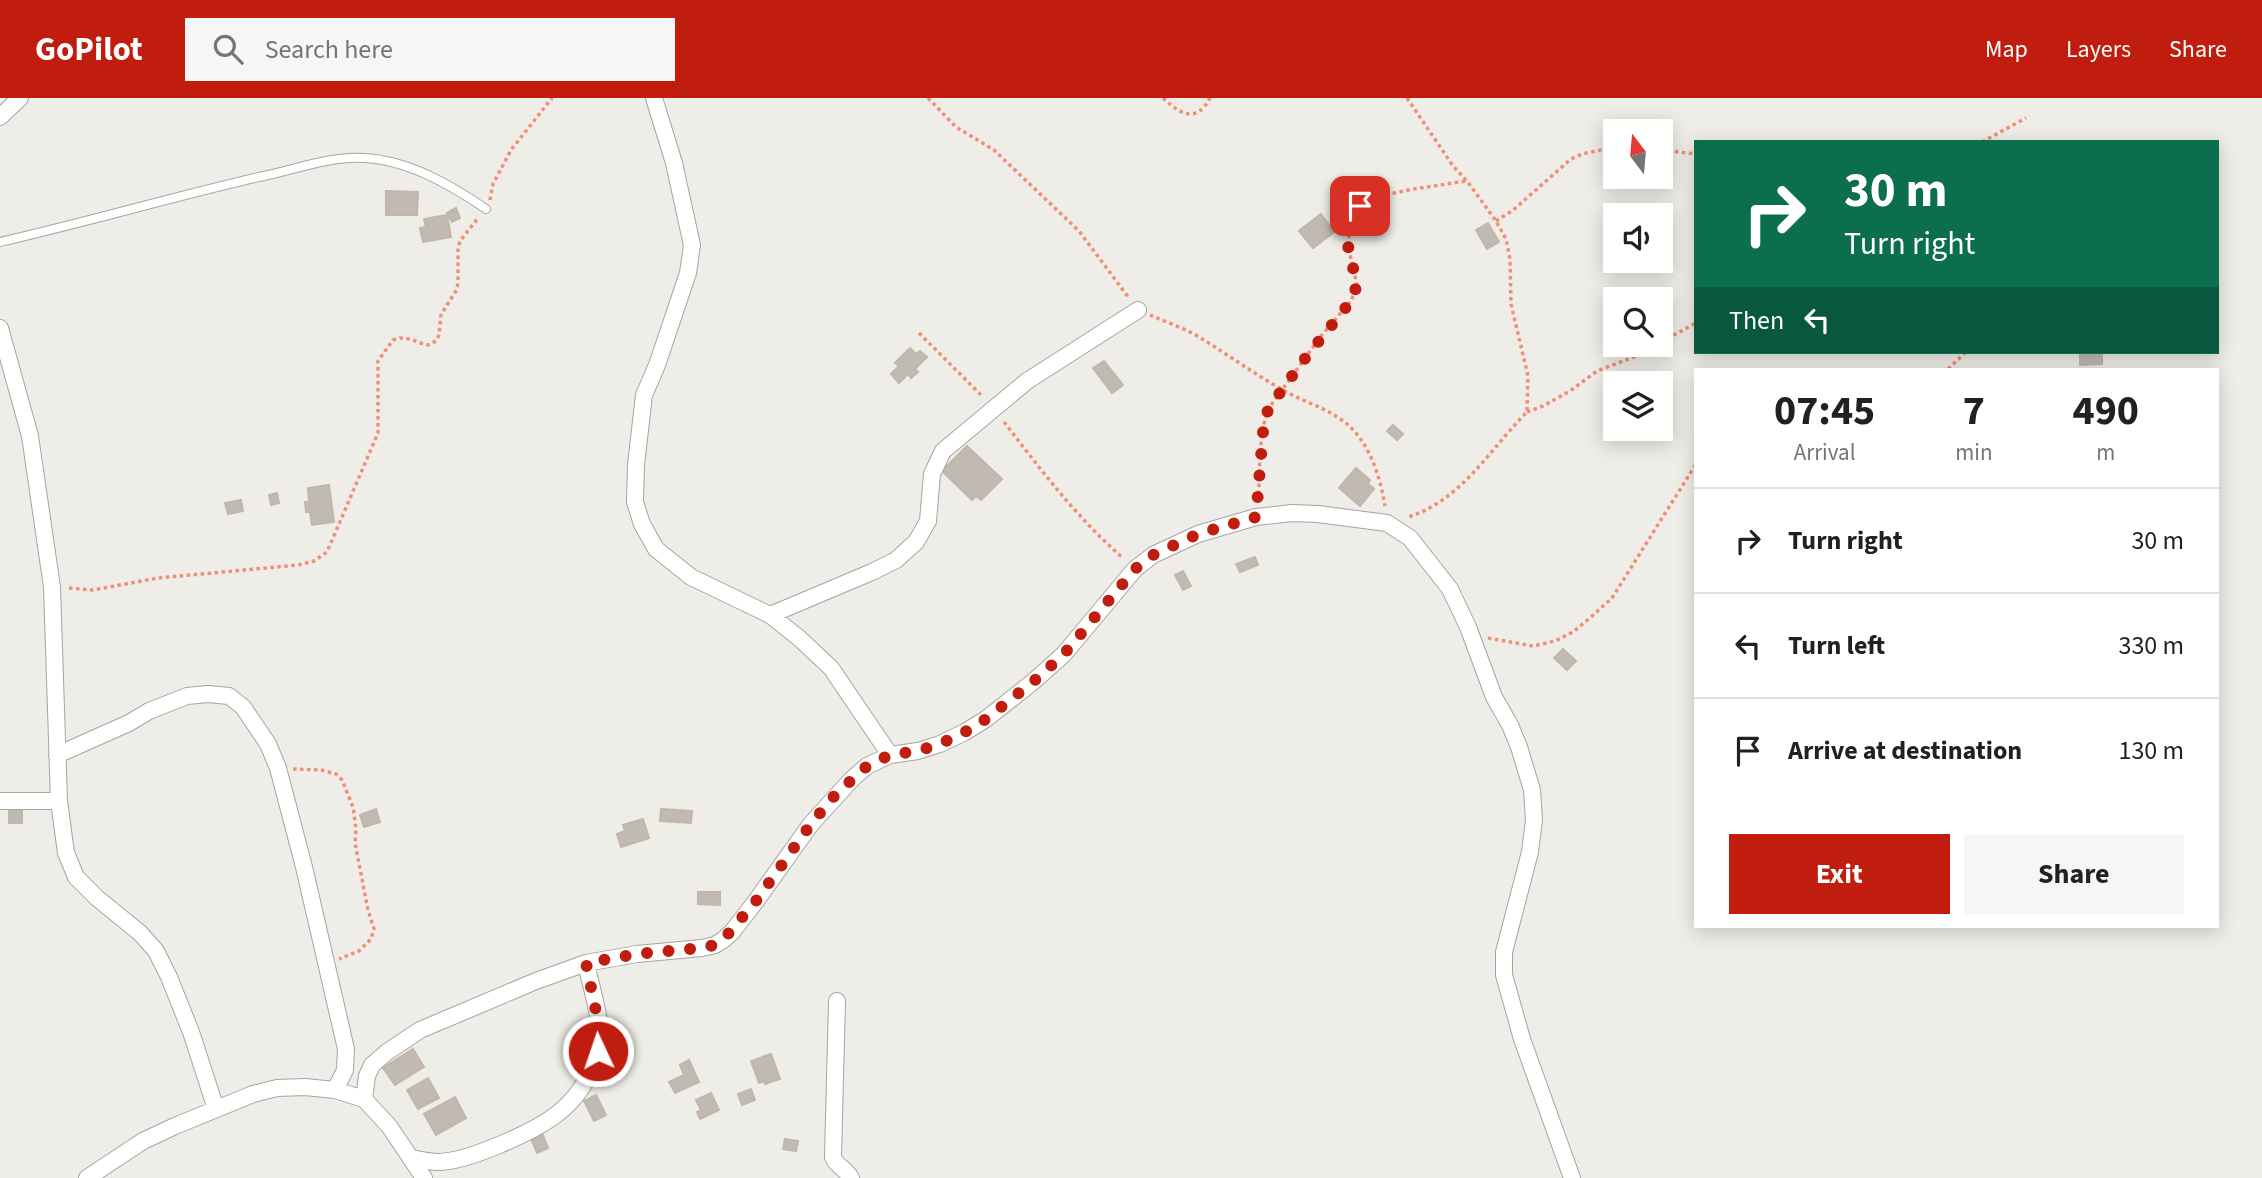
<!DOCTYPE html>
<style>
body{margin:0;font-family:"Source Sans 3",sans-serif;background:#f6f6f6;color:#202124;height:100vh;display:flex;flex-direction:column;font-size:26px;white-space:nowrap}
*{box-sizing:border-box;margin:0}
p{font-size:23px;color:#757577}
.icon{flex:none;width:38px;height:38px;fill:none;stroke:currentColor;stroke-width:2;stroke-linecap:round;stroke-linejoin:round}
.map{position:relative;flex:1;overflow:hidden}
.side{position:absolute;left:1694px;top:270px;width:525px;height:560px;display:flex;flex-direction:column;background:#fff;border-radius:0px;box-shadow:0 4px 18px #0003}
.side>*{flex:none}
.top-card{position:absolute;left:1694px;top:42px;width:525px;height:214px;border-radius:0px;box-shadow:0 4px 18px #0003;background:#0b6e4f;color:#fff;overflow:hidden}
.needle{width:46px;rotate:344deg}
.tools{position:absolute;left:1603px;top:21px;display:grid;gap:14px}
.tools a{display:grid;place-items:center;width:70px;height:70px;border-radius:0px;background:#fff;box-shadow:0 4px 18px #0003;font-size:35px}
.pin{position:absolute;display:grid;place-items:center;width:60px;height:60px;color:#fff;margin:-30px;border-radius:14px;box-shadow:0 4px 10px #0006}
.me{position:absolute;width:77px;margin:-38px;rotate:357deg;stroke-linejoin:round;filter:drop-shadow(0 0 5px #0008)}
.turn{display:flex;align-items:center;gap:24px;height:147px;padding:0 35px;font-size:32px}
.turn .icon{width:91px;height:91px;stroke-width:2.5}
.turn b{display:block;font-size:49px;line-height:60px}
.then{display:flex;align-items:center;height:66px;padding:0 35px;background:#0003;gap:14px;font-size:26px}
.eta{display:flex;justify-content:space-evenly;align-items:center;height:119px;text-align:center}
.eta b{font-size:42px;font-weight:700;line-height:49px}
.action{display:flex;gap:14px;margin-top:auto;padding:14px 35px}
.action a{flex:1;height:80px;border-radius:0px;background:#c11d0e;color:#fff;font-size:28px;font-weight:700;line-height:80px;text-align:center}
.action a+a{background:#f6f6f6;color:#202124}
ul{padding:0;list-style:none}
li{display:flex;align-items:center;gap:21px;height:105px;padding:0 35px;border-top:2px solid #e0e0e0}
li div{flex:1}
li b{display:block;font-size:26px}
li em{font-style:normal}
header{display:flex;align-items:center;gap:42px;box-sizing:border-box;height:98px;padding:0 35px;background:#c11d0e;color:#fff}
header strong{font-size:33px}
nav{display:flex;gap:38px;margin-inline-start:auto;font-size:24px}
.search{width:490px;height:63px;background:#f6f6f6;display:flex;align-items:center;gap:18px;box-sizing:border-box;padding:0 24px;border-radius:0px;color:#757577;font-size:26px}
.map>svg:first-child{display:block}
</style>
<header>
<strong>GoPilot</strong>
<div class="search"><svg class="icon" aria-label="search" viewBox="0 0 24 24"><circle cx="10" cy="10" r="6"/><path d="M15 15l6 6"/></svg>Search here</div>
<nav><a>Map</a><a>Layers</a><a>Share</a></nav>
</header>
<div class="map">
<svg width="2262" height="1080" viewBox="0 0 2262 1080">
<rect width="100%" height="100%" fill="#efede7"/>
<!-- building -->
<path fill="#c0bab3" stroke="#c0b6aa" stroke-width="2" d="M386 93 418 94 417 117H386Z
M456 110 460 120 452 124 447 115Z
M1321 116 1334 134 1313 150 1299 133Z
M447 117 451 139 423 144 420 130 426 129 424 121Z
M1488 125 1499 144 1487 151 1476 132Z
M910 250 916 256 920 253 927 259 915 271 918 274 911 280 908 276 899 285 891 276 899 268 895 265Z
M2080 254H2102V266L2080 267Z
M1104 263 1123 287 1112 295 1093 270Z
M1393 327 1403 336 1397 342 1387 333Z
M967 348 1002 381 981 402 976 398 972 402 942 373Z
M1356 370 1370 382 1368 386 1374 391 1360 408 1339 390Z
M329 387 334 424 312 427 310 414H306L305 404H309L308 390Z
M277 395 279 405 271 407 269 397Z
M241 402 243 413 228 416 225 405Z
M1255 459 1258 467 1240 474 1236 466Z
M1183 473 1191 488 1183 492 1175 477Z
M1563 551 1576 563 1567 572 1554 560Z
M9 709H22V725H9Z
M376 711 380 724 364 729 360 717Z
M661 711 692 713 691 725 660 723Z
M643 721 649 740 621 749 617 736 625 733 623 727Z
M698 794H720V807L698 806Z
M413 951 424 969 395 987 383 970Z
M771 956 780 981 765 986 764 983 759 985 751 963Z
M689 962 699 984 675 995 669 984 684 977 680 967Z
M428 980 439 1000 418 1011 407 992Z
M751 991 755 1002 742 1007 738 996Z
M711 995 719 1012 700 1021 697 1014 701 1012 696 1002Z
M596 997 606 1017 594 1023 584 1003Z
M455 999 466 1020 436 1037 424 1016Z
M541 1033 548 1050 537 1055 530 1038Z
M785 1041 798 1043 796 1053 783 1051Z"/>
<g fill="none" stroke-linecap="round" stroke-linejoin="round">
<!-- service casing -->
<g stroke="#a4a4a4" stroke-width="10">
<path id="service" d="M0 144C87 124 173 99 259 79 294 72 329 58 364 60 408 62 451 87 486 111"/>
</g>
<!-- minor casing -->
<g stroke="#a4a4a4" stroke-width="18">
<path id="minor" d="M654 0 674 65 692 147 688 175 657 267 644 297 636 367 635 404 642 426 656 451 691 479 770 517 799 540 831 570 890 657
M0 19 20 0
M0 230 30 338 52 489 59 703 66 755 76 779 97 800 140 835 156 853 169 879 191 934 216 1011
M770 517 872 474 896 462 916 444 928 423 932 376 943 353 1027 283 1138 212
M57 657 129 625 149 613 187 598 208 596 229 598 243 609 268 646 278 670 304 769 346 951 345 972 335 992
M0 703H59
M837 903 833 1059C836 1068 846 1071 851 1080
M364 1001 367 978 372 967 387 954 420 932 536 883 586 865 637 856 702 850 715 847 723 842 732 834 756 803 811 726 852 681 867 668 890 657 918 653 940 646 965 634 986 621 1034 583 1064 556 1135 471 1153 457 1198 436 1256 419 1292 415 1318 416 1387 425 1410 440 1450 491 1468 529 1494 599 1510 627 1519 649 1532 692 1534 722 1530 754 1504 854V877L1522 941 1572 1080
M412 1060C421 1062 430 1064 438 1064 467 1064 534 1034 557 1016 577 1001 591 978 598 955 605 929 591 890 586 865
M87 1080 143 1043 175 1028 253 996 277 990 305 989 335 992 364 1001 389 1028 424 1080"/>
</g>
<!-- path -->
<path stroke="#f18e76" stroke-width="3.5" stroke-dasharray="3.5 3.5" stroke-linecap="butt" d="M928 0 956 29 994 52 1079 133 1129 200
M1163 0C1180 16 1196 26 1210 0
M1407 0 1453 68 1467 83 1496 123 1506 141 1510 161 1511 206 1528 278 1527 314C1490 351 1461 403 1408 419
M1982 44 2026 20
M1661 52 1696 56
M490 102 493 86 511 52 552 0
M1496 123 1512 113 1571 61 1582 56 1615 49
M1150 217C1166 224 1184 230 1199 239 1227 256 1253 275 1281 291 1306 306 1335 311 1355 334 1372 353 1381 383 1385 408
M919 235 983 299
M1661 244 1696 225
M1948 271 1966 254
M1527 314 1543 308 1570 293 1597 273 1634 259 1657 247
M1004 324C1041 372 1077 420 1123 460
M1258 403C1261 373 1257 339 1269 310L1321 238 1351 203 1357 187 1348 148 1350 126 1360 108 1381 98 1413 91 1467 83
M69 490 93 492 158 480 298 467 314 463 327 454 378 335V263L393 242 400 240 410 241 423 246 428 247 436 243 439 237 441 217 457 191 458 184V151L460 143 478 120
M1488 540 1533 548 1555 543 1573 534 1592 518 1612 500 1696 366
M293 671 321 672 336 676 342 682 353 709 356 731 355 745 368 812 374 831 371 841 359 853 339 861"/>
<!-- service -->
<use href="#service" stroke="#fff" stroke-width="8"/>
<!-- minor -->
<use href="#minor" stroke="#fff" stroke-width="16"/>
</g>
<g fill="none" stroke-linecap="round" stroke-linejoin="round">
<!-- route -->
<path stroke="#c11d0e" stroke-width="12" stroke-dasharray="0 21.6" d="M598 953 599 928 586 865 637 856 702 850 715 847 723 842 756 803 811 726 835 697 867 668 890 657 918 653 940 646 965 634 986 621 1034 583 1064 556 1135 471 1153 457 1198 436 1256 419 1264 322 1269 310 1303 263 1351 203 1357 187 1348 148 1350 126 1360 108"/>
</g>
</svg>
<div class="tools">
<a><svg class="needle" viewBox="-14 -14 28 28"><path d="M0-13l5 13h-10z" fill="#e53935"/><path d="M0 13l5-13h-10z" fill="#757577"/></svg></a>
<a><svg class="icon" aria-label="sound" viewBox="0 0 24 24"><path d="M4 9h4l5-4v14l-5-4H4zM17 9q2 3 0 6"/></svg></a>
<a><svg class="icon" aria-label="search" viewBox="0 0 24 24"><circle cx="10" cy="10" r="6"/><path d="M15 15l6 6"/></svg></a>
<a><svg class="icon" aria-label="layers" viewBox="0 0 24 24"><path d="M12 4l9 5-9 5-9-5zM3 14l9 5 9-5"/></svg></a>
</div>
<div class="pin" style="left:1360px;top:108px;background:#d93025"><svg class="icon" aria-label="arrive" viewBox="0 0 24 24"><path d="M6 21V4h12l-3 4 3 4H6"/></svg></div>
<svg class="me" style="left:598px;top:953px" viewBox="-20 -20 40 40"><circle r="17" fill="#c11d0e" stroke="#fff" stroke-width="3"/><path d="M0-11L8 9 0 5-8 9z" fill="#fff"/></svg>
<div class="top-card">
<div class="turn"><svg class="icon" aria-label="right" viewBox="0 0 24 24"><path d="M7 20v-9h11M14 6l5 5-5 5"/></svg><div><b>30 m</b>Turn right</div></div>
<div class="then">Then<svg class="icon" aria-label="left" viewBox="0 0 24 24"><path d="M17 20v-9H6M10 6l-5 5 5 5"/></svg></div>
</div>
<section class="side">
<div class="eta">
<div><b>07:45</b><p>Arrival</p></div>
<div><b>7</b><p>min</p></div>
<div><b>490</b><p>m</p></div>
</div>
<ul>
<li><svg class="icon" aria-label="right" viewBox="0 0 24 24"><path d="M7 20v-9h11M14 6l5 5-5 5"/></svg><div><b>Turn right</b></div><em>30 m</em></li>
<li><svg class="icon" aria-label="left" viewBox="0 0 24 24"><path d="M17 20v-9H6M10 6l-5 5 5 5"/></svg><div><b>Turn left</b></div><em>330 m</em></li>
<li><svg class="icon" aria-label="arrive" viewBox="0 0 24 24"><path d="M6 21V4h12l-3 4 3 4H6"/></svg><div><b>Arrive at destination</b></div><em>130 m</em></li>
</ul>
<div class="action"><a>Exit</a><a>Share</a></div>
</section>
</div>
